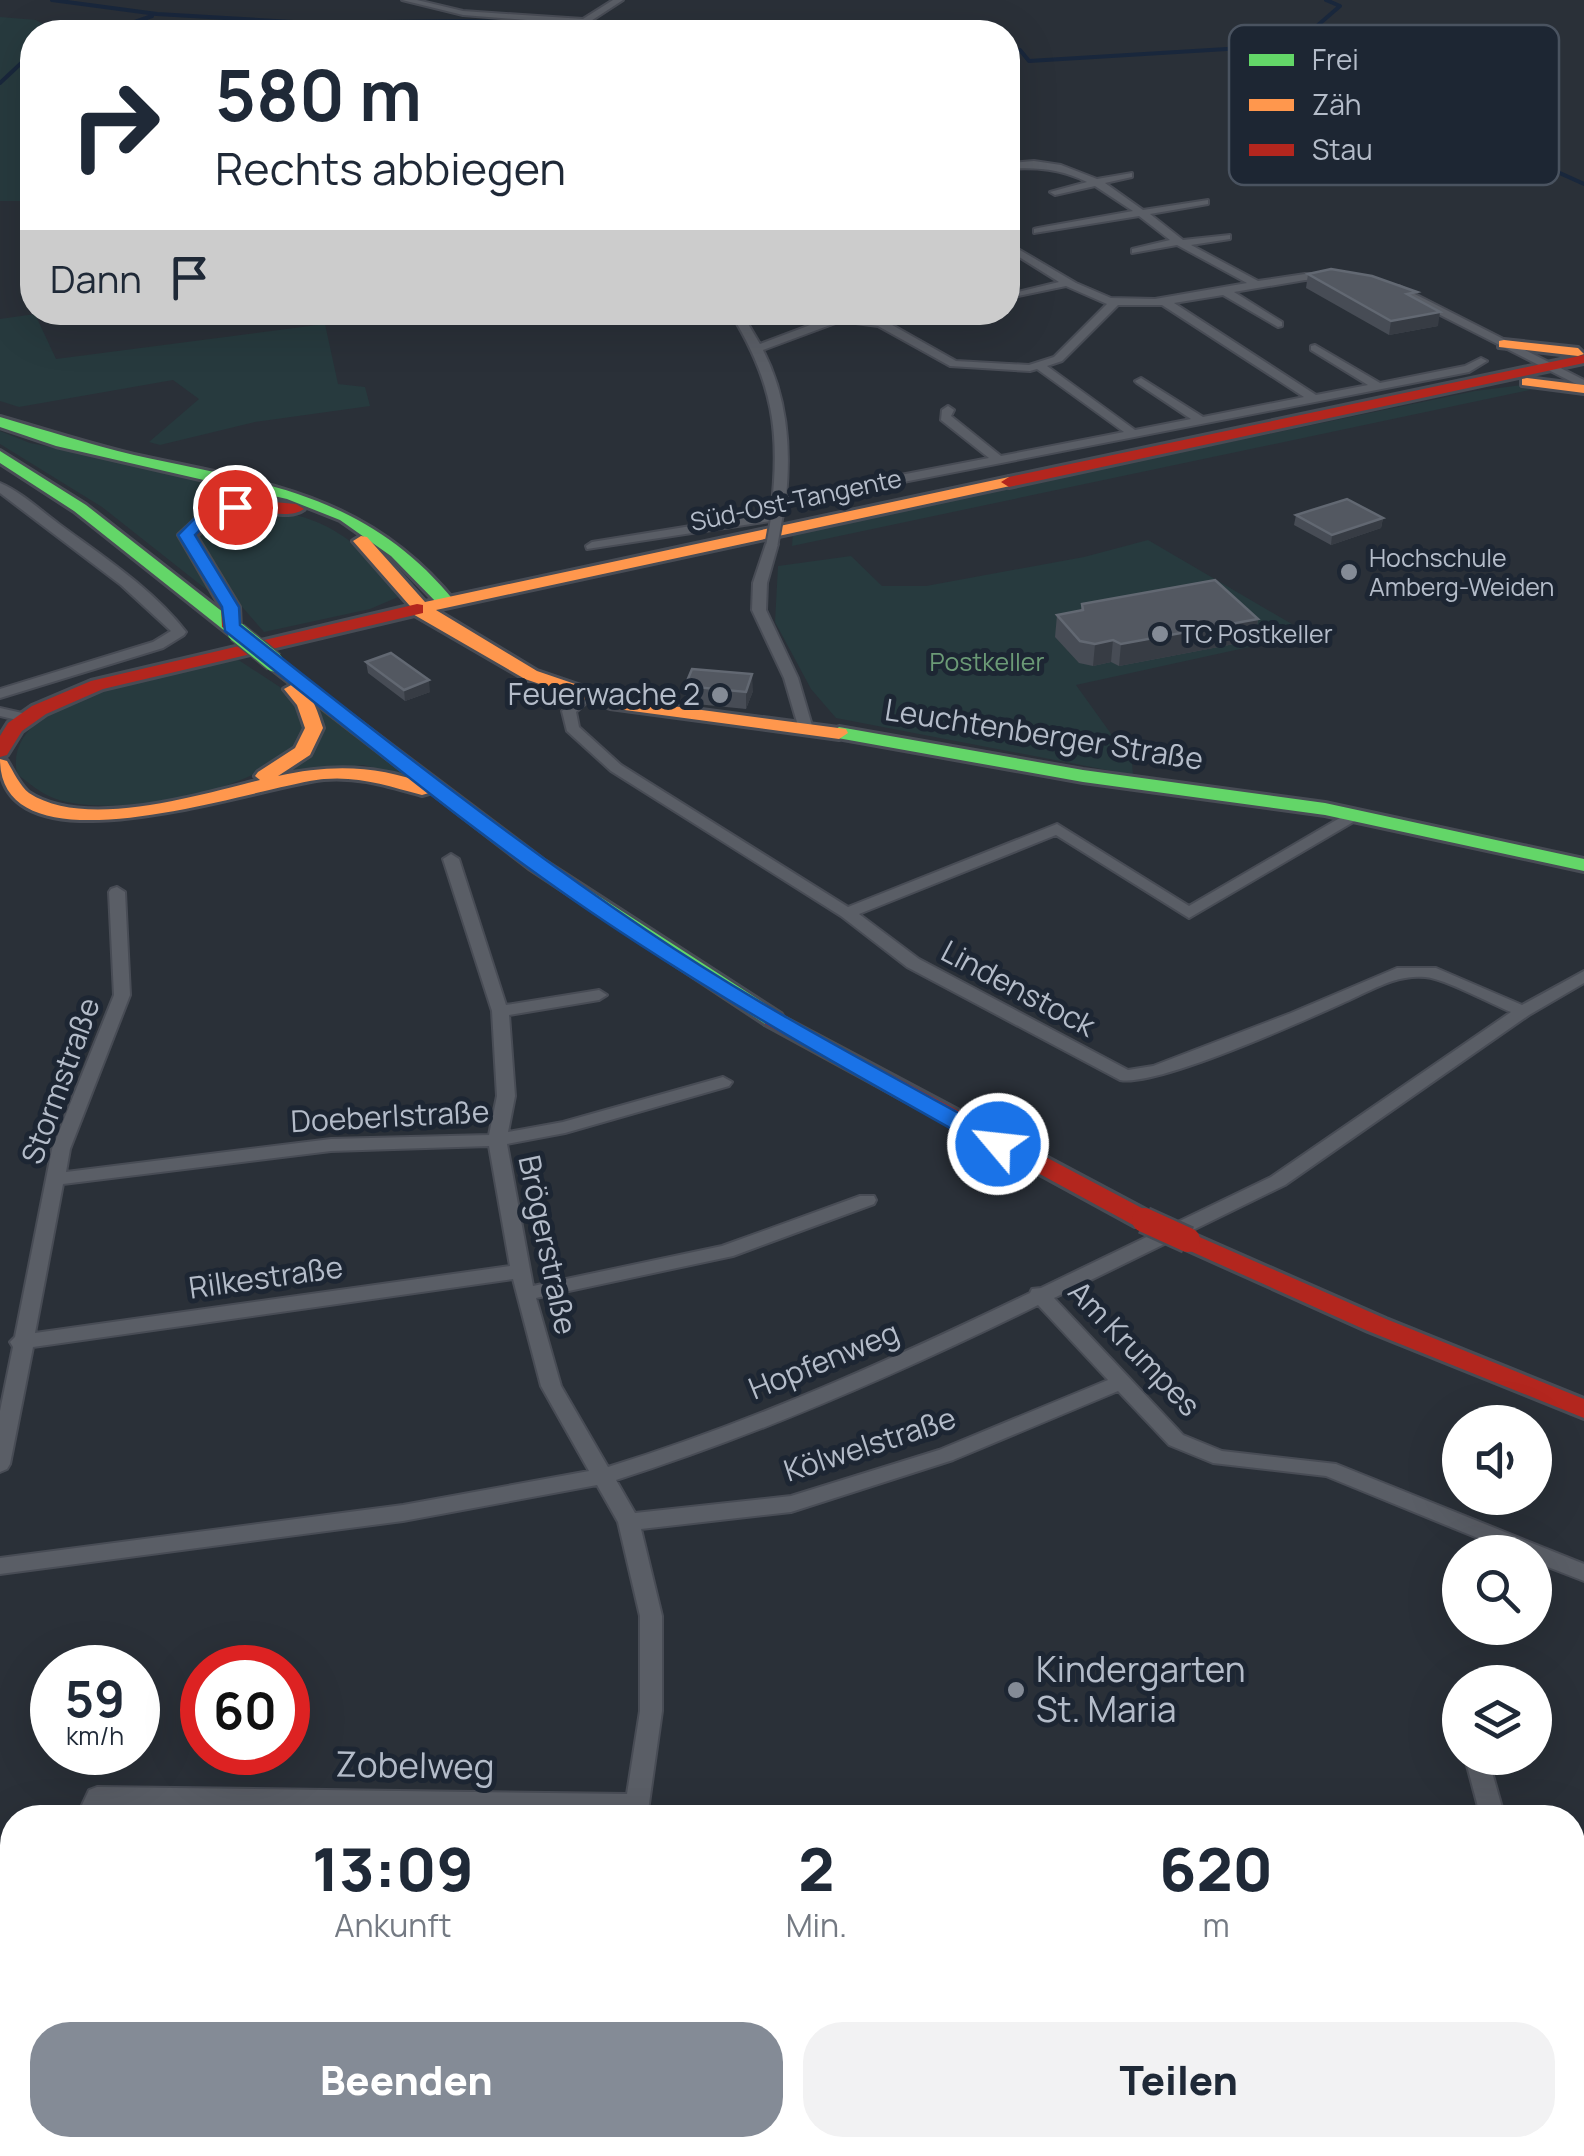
<!DOCTYPE html>
<html lang="de">
<meta charset="utf-8">
<style>
body{margin:0;font-family:Manrope,sans-serif;background:#f2f2f3;color:#1f2937;height:100vh;display:flex;flex-direction:column;font-size:38px;white-space:nowrap}
*{box-sizing:border-box;margin:0}
p{font-size:32px;color:#747a83}
.icon{flex:none;width:55px;height:55px;fill:none;stroke:currentColor;stroke-width:2;stroke-linecap:round;stroke-linejoin:round}
.map{position:relative;flex:1;overflow:hidden}
.drawer{position:absolute;left:0px;top:1805px;width:1585px;height:352px;display:flex;flex-direction:column;background:#fff;border-radius:40px 40px 0 0;box-shadow:0 10px 40px #0002}
.drawer>*{flex:none}
.top-card{position:absolute;left:20px;top:20px;width:1000px;height:305px;border-radius:40px;box-shadow:0 10px 40px #0002;background:#fff;color:#1f2937;overflow:hidden}
.fabs{position:absolute;left:1442px;top:1405px;display:grid;gap:20px}
.fabs a{display:grid;place-items:center;width:110px;height:110px;border-radius:50%;background:#fff;box-shadow:0 10px 40px #0002;font-size:50px}
.speed{position:absolute;left:30px;top:1645px;display:flex;gap:20px;font-size:50px;font-weight:700;text-align:center}
.speed>*{display:grid;place-content:center;width:130px;height:130px;border-radius:50%;background:#fff;box-shadow:0 10px 40px #0002;line-height:1}
.speed small{font-size:25px;font-weight:400}
.speed .limit{border:15px solid #d22;background:#fff;color:#111}
.pin{position:absolute;display:grid;place-items:center;width:85px;height:85px;color:#fff;margin:-42px;border:5px solid #fff;border-radius:50%;box-shadow:0 2px 10px #0007}
.me{position:absolute;width:110px;margin:-55px;rotate:298deg;stroke-linejoin:round;filter:drop-shadow(0 0 8px #0008)}
.turn{display:flex;align-items:center;gap:35px;height:210px;padding:0 30px;font-size:45px}
.turn .icon{width:130px;height:130px;stroke-width:2.5}
.turn b{display:block;font-size:70px;line-height:85px}
.then{display:flex;align-items:center;height:95px;padding:0 30px;background:#0003;gap:20px;font-size:38px}
.eta{display:flex;justify-content:space-evenly;align-items:center;height:170px;text-align:center}
.eta b{font-size:60px;font-weight:800;line-height:70px}
.action{display:flex;gap:20px;margin-top:auto;padding:20px 30px}
.action a{flex:1;height:115px;border-radius:40px;background:#848b96;color:#fff;font-size:40px;font-weight:800;line-height:115px;text-align:center}
.action a+a{background:#f2f2f3;color:#1f2937}
.map>svg:first-child{display:block}
</style>
<div class="map">
<svg width="1584" height="2156" viewBox="0 0 1584 2156">
<rect width="100%" height="100%" fill="#2a3038"/>
<!-- green -->
<path fill="#273a3e" d="M0 17 36 20 56 32H32V201H0Z
M35 314 56 359 325 324 338 384 365 387 370 406 255 422 160 445 149 442 199 399 173 380 19 407 0 401V319Z
M1537 383 1539 388 792 546 793 533 1475 391Z
M0 431 30 443 265 489 368 533 420 583 412 584C374 539 311 488 247 501 227 505 207 516 189 523L221 601 102 507 0 444Z
M248 508C323 513 351 535 400 590L398 597 370 609 264 632 236 600 195 537 202 524Z
M1148 540 1309 634 1076 685 1132 763 1133 775 836 718 811 689 775 622 778 566 851 556 882 586H926L1084 557Z
M237 659 289 693 306 723C288 791 114 820 56 799 41 794 29 783 17 774 0 692 181 670 237 659Z
M319 707 412 778 363 765 270 778 322 723Z"/>
<!-- water -->
<path fill="#19273c" d="M466 19 514 20 535 32H369L386 20Z"/>
<g fill="none" stroke-linecap="round" stroke-linejoin="round">
<!-- stream -->
<path stroke="#19273c" stroke-width="4" d="M52 0 157 14 379 27
M1326 0 1340 6 1288 51 1584 184
M106 32 152 16
M1020 50 1029 61 1293 45
M1008 51 1015 50
M0 83 32 53"/>
<!-- street casing -->
<g stroke="#484c55" stroke-width="4">
<path id="street" d="M402 0H417L463 11 583 19 613 0H623L577 30 573 27 576 24 463 15Z
M1034 161 1061 165 1097 179 1132 173V177L1105 183 1143 210 1208 200V204L1150 214 1183 240 1230 235V239L1191 245 1258 281 1305 274H1334L1335 276 1330 279 1305 280 1234 292 1282 322V326L1278 327 1223 295 1174 303 1316 395 1368 385 1311 350V346L1315 345 1380 383 1465 366 1481 358 1487 361 1469 372 785 505 783 516 777 520 587 549 586 546 592 542 771 513C781 432 773 382 730 312H741L760 344 834 316 833 312H844L845 315 885 321 956 361 1029 365 1054 357 1107 304 1066 286 1018 296V292L1059 282 1008 250V243L1076 283 1111 298 1155 299 1247 283 1177 245 1132 253V249L1170 240 1139 216 1034 233V229L1038 228 1133 211 1095 186 1055 195 1050 192 1087 182C1061 169 1036 167 1008 169V163ZM1118 305H1162L1304 397 1203 417 1141 378 1135 381 1137 383 1191 419 1135 430 1047 366 1062 361ZM841 321 878 326 950 366 1030 371 1037 369 1124 432 1001 456 951 416 954 410 948 406 942 410 941 420 989 458 786 497C791 446 787 397 763 350Z
M1391 286H1399L1584 380V388L1391 290Z
M0 483C21 492 40 510 59 524 102 556 153 589 186 632L184 635 163 648 0 698V689L153 642 171 631 121 585 0 493Z
M772 540 778 544 767 583 766 610 798 678 813 729 806 733 799 729 784 678 752 610 753 583 766 544Z
M587 692 594 696 576 712 579 727 621 765 848 907 1057 824 1189 906 1350 812H1360L1363 815 1360 818 1189 918 1056 835 859 914 919 959 1128 1070 1153 1066 1291 1013 1397 968H1436L1522 1005 1584 971V983L1529 1015 1285 1185 1054 1298 1183 1435 1222 1451 1336 1464 1584 1564V1581L1535 1562V1552H1512L1326 1476 1213 1463 1169 1445 1118 1391 953 1460 791 1512 641 1529 662 1616V1711L647 1818H623L624 1814 105 1807 100 1818H76L89 1790 97 1787 627 1794 640 1711V1616L618 1522 597 1485 403 1521 0 1574V1558L403 1505 589 1471 541 1386 513 1279 33 1347 10 1464 7 1469 0 1472V1411L13 1347 10 1342 15 1337 52 1149 114 995 109 892 111 889 117 887 125 892 130 995 70 1149 66 1172 331 1139 489 1135 497 1096 492 1011 443 859 451 854 459 859 506 1005 599 990 607 995 599 1000 509 1015 515 1096 508 1132 563 1122 723 1077 732 1082 729 1086 565 1133 507 1144 533 1286 722 1246 860 1196H874L876 1200 874 1204 733 1256 536 1298 561 1386 608 1467C753 1422 893 1359 1030 1293L1032 1289 1041 1288 1271 1177 1511 1012C1489 1003 1446 979 1425 977 1396 974 1370 991 1345 1002 1303 1021 1158 1087 1120 1080L907 967 841 916 611 771 567 731 562 711ZM489 1146 510 1266 35 1333 63 1184 331 1151ZM1038 1305 1108 1380 939 1450 791 1496 635 1513 616 1480C761 1434 902 1372 1038 1305Z
M0 708 31 715 33 718 26 722 0 716Z
M1465 1758H1488L1505 1818H1481Z
M12 1977V2017L9 2024 0 2028V1987L3 1980Z
M1584 1985V2007L1572 2009V1987Z
M0 2036 12 2038V2062L0 2060Z
M1572 2038 1584 2046V2081L1572 2074Z
M670 2145H696L698 2156H672Z
M1124 2145H1150L1152 2156H1126Z"/>
</g>
<!-- fast casing -->
<g stroke="#484c55" stroke-width="6">
<path id="fast" d="M0 417C45 430 88 444 134 455 261 483 367 493 455 602L446 607 440 606 391 556 340 520 287 499 56 446 0 427Z
M0 451 86 505 242 627V635H230L74 511 0 463Z
M274 657 543 860 781 1014 784 1019 781 1024H765L529 868 268 666V658Z
M839 727 1083 770 1325 803 1584 859V871L1325 815 1083 782 832 737 830 733Z"/>
</g>
<!-- slow casing -->
<g stroke="#484c55" stroke-width="6">
<path id="slow" d="M1504 340 1578 348 1584 354 1578 356 1499 347V341Z
M1527 378 1584 385V393L1522 385V379Z
M1009 477 1015 479V485L436 610 537 671 619 699 846 729 848 733 839 739 610 708 525 679 411 613 410 606 353 541 361 536 367 537 425 602Z
M293 684C312 690 317 710 323 728L310 755 278 776C331 764 378 765 429 785L432 789 429 793 422 795C388 786 360 776 324 779 260 785 0 880 0 759L7 761C13 771 20 786 29 793 85 830 199 795 260 780L255 776 258 772 295 748 305 728 297 705 284 689Z"/>
</g>
<!-- jam casing -->
<g stroke="#484c55" stroke-width="6">
<path id="jam" d="M1584 355V363L1009 487 1001 482 1009 477Z
M251 500 296 504 304 509C280 526 239 491 196 536L239 607 240 627 231 632 222 627 221 607 179 535 204 512Z
M417 604 423 605V613L103 689 46 714 22 731 7 755 0 757V736L8 723 32 706 91 681Z
M773 1012 1153 1214 1156 1220 1153 1226H1135L765 1024 762 1019 765 1014Z
M1188 1232 1386 1319 1584 1399V1418L1368 1331 1179 1246 1176 1240 1179 1234Z"/>
</g>
<!-- street -->
<use href="#street" fill="#5a5e66" fill-rule="evenodd"/>
<!-- fast -->
<use href="#fast" fill="#63d668" fill-rule="evenodd"/>
<!-- slow -->
<use href="#slow" fill="#ff974d" fill-rule="evenodd"/>
<!-- jam -->
<use href="#jam" fill="#b3261e" fill-rule="evenodd"/>
<!-- street-bridge casing -->
<g stroke="#484c55" stroke-width="15" stroke-linecap="butt">
<path id="street-bridge" d="M772 544 777 516"/>
</g>
<!-- fast-bridge casing -->
<g stroke="#484c55" stroke-width="22" stroke-linecap="butt">
<path id="fast-bridge" d="M237 632 274 662"/>
</g>
<!-- jam-bridge casing -->
<g stroke="#484c55" stroke-width="29" stroke-linecap="butt">
<path id="jam-bridge" d="M1144 1220 1188 1240"/>
</g>
<!-- street-bridge -->
<use href="#street-bridge" stroke="#5a5e66" stroke-width="11"/>
<!-- fast-bridge -->
<use href="#fast-bridge" stroke="#63d668" stroke-width="19"/>
<!-- jam-bridge -->
<use href="#jam-bridge" stroke="#b3261e" stroke-width="24"/>
</g>
<!-- wall -->
<path fill="#474c55" d="M1308 274 1416 298 1438 326 1389 335 1306 288Z
M1296 515 1383 518 1381 528 1331 545 1294 525Z
M1082 604 1258 619 1255 640 1119 666 1111 662 1093 666 1079 663 1055 637 1057 615 1081 611Z
M366 662 430 692 405 701 368 673Z
M685 686 753 691 746 709 686 703Z"/>
<!-- shaded-wall -->
<path fill="#373c44" d="M1440 312 1438 326 1389 335 1391 321Z
M1383 518 1381 528 1331 545 1332 535Z
M1258 619 1255 640 1119 666 1121 644Z
M1113 640 1111 662 1093 666 1095 644Z
M752 674 753 691 746 709V692Z
M429 680 430 692 405 701 404 690Z"/>
<!-- building -->
<path fill="#535861" stroke="#626872" stroke-width="2.5" d="M1331 269 1372 276 1417 292 1407 294 1440 312 1391 321 1308 274Z
M1347 499 1383 518 1332 535 1296 515Z
M1215 580 1258 619 1121 644 1113 640 1095 644 1080 641 1057 615 1083 610 1082 604Z
M391 653 429 680 404 690 366 662Z
M692 669 752 674 746 692 685 686Z"/>
<!-- route -->
<path fill="#1a73e8" stroke="#114b97" stroke-width="2.5" d="M229 503 243 507 209 521 195 535 239 607 240 625C373 730 505 835 646 930 761 1008 885 1072 1006 1139V1150H989C870 1083 751 1017 636 942 492 849 359 737 225 631L222 607 178 535 198 515Z"/>
<!-- markers -->
<g fill="#848b96" stroke="#1d2633" stroke-width="4">
<circle cx="1349" cy="572" r="10"/>
<circle cx="1160" cy="634" r="10"/>
<circle cx="720" cy="695" r="10"/>
<circle cx="1016" cy="1690" r="10"/>
</g>
<g text-anchor="middle" stroke-width="10" stroke-linejoin="round" paint-order="stroke">
<!-- far-street labels -->
<g font-size="25" fill="#b4bcc9" stroke="#1d2633">
<text transform="translate(796 500) rotate(-12)" y="9">Süd-Ost-Tangente</text>
</g>
<!-- far-poi labels -->
<g font-size="25" fill="#b4bcc9" stroke="#1d2633" text-anchor="start">
<text x="1369" y="567">Hochschule<tspan x="1369" dy="29">Amberg-Weiden</tspan></text>
<text x="1180" y="643">TC Postkeller</text>
</g>
<!-- far-park labels -->
<g font-size="25" fill="#6b9a76" stroke="#1d2633">
<text x="987" y="671">Postkeller</text>
</g>
<!-- poi labels -->
<g font-size="30" fill="#b4bcc9" stroke="#1d2633" text-anchor="end">
<text x="700" y="705">Feuerwache 2</text>
</g>
<!-- street labels -->
<g font-size="30" fill="#b4bcc9" stroke="#1d2633">
<text transform="translate(1044 735) rotate(9)" y="10">Leuchtenberger Straße</text>
<text transform="translate(1018 989) rotate(28)" y="10">Lindenstock</text>
<text transform="translate(61 1081) rotate(-70)" y="10">Stormstraße</text>
<text transform="translate(390 1117) rotate(-3)" y="10">Doeberlstraße</text>
<text transform="translate(547 1245) rotate(78)" y="10">Brögerstraße</text>
<text transform="translate(266 1278) rotate(-8)" y="10">Rilkestraße</text>
<text transform="translate(1134 1349) rotate(46)" y="10">Am Krumpes</text>
<text transform="translate(824 1361) rotate(-22)" y="10">Hopfenweg</text>
<text transform="translate(870 1445) rotate(-18)" y="10">Kölwelstraße</text>
</g>
<!-- near-poi labels -->
<g font-size="35" fill="#b4bcc9" stroke="#1d2633" text-anchor="start">
<text x="1036" y="1682">Kindergarten<tspan x="1036" dy="40">St. Maria</tspan></text>
</g>
<!-- near-street labels -->
<g font-size="35" fill="#b4bcc9" stroke="#1d2633">
<text transform="translate(415 1766) rotate(1)" y="12">Zobelweg</text>
</g>
</g>
<!-- legend -->
<rect x="1229" y="25" width="330" height="160" rx="15" fill="#1d2633" stroke="#4a5360" stroke-width="2.5"/>
<rect x="1249" y="54" width="45" height="12" fill="#63d668"/>
<rect x="1249" y="99" width="45" height="12" fill="#ff974d"/>
<rect x="1249" y="144" width="45" height="12" fill="#b3261e"/>
<g font-size="28" fill="#b4bcc9">
<text x="1312" y="70">Frei</text>
<text x="1312" y="115">Zäh</text>
<text x="1312" y="160">Stau</text>
</g>
</svg>
<div class="fabs">
<a><svg class="icon" aria-label="sound" viewBox="0 0 24 24"><path d="M4 9h4l5-4v14l-5-4H4zM17 9q2 3 0 6"/></svg></a>
<a><svg class="icon" aria-label="search" viewBox="0 0 24 24"><circle cx="10" cy="10" r="6"/><path d="M15 15l6 6"/></svg></a>
<a><svg class="icon" aria-label="layers" viewBox="0 0 24 24"><path d="M12 4l9 5-9 5-9-5zM3 14l9 5 9-5"/></svg></a>
</div>
<div class="speed"><div>59<small>km/h</small></div><div class="limit">60</div></div>
<div class="pin" style="left:235px;top:507px;background:#d93025"><svg class="icon" aria-label="arrive" viewBox="0 0 24 24"><path d="M6 21V4h12l-3 4 3 4H6"/></svg></div>
<svg class="me" style="left:998px;top:1144px" viewBox="-20 -20 40 40"><circle r="17" fill="#1a73e8" stroke="#fff" stroke-width="3"/><path d="M0-11L8 9 0 5-8 9z" fill="#fff"/></svg>
<div class="top-card">
<div class="turn"><svg class="icon" aria-label="right" viewBox="0 0 24 24"><path d="M7 20v-9h11M14 6l5 5-5 5"/></svg><div><b>580 m</b>Rechts abbiegen</div></div>
<div class="then">Dann<svg class="icon" aria-label="arrive" viewBox="0 0 24 24"><path d="M6 21V4h12l-3 4 3 4H6"/></svg></div>
</div>
<section class="drawer">
<div class="eta">
<div><b>13:09</b><p>Ankunft</p></div>
<div><b>2</b><p>Min.</p></div>
<div><b>620</b><p>m</p></div>
</div>
<div class="action"><a>Beenden</a><a>Teilen</a></div>
</section>
</div>
